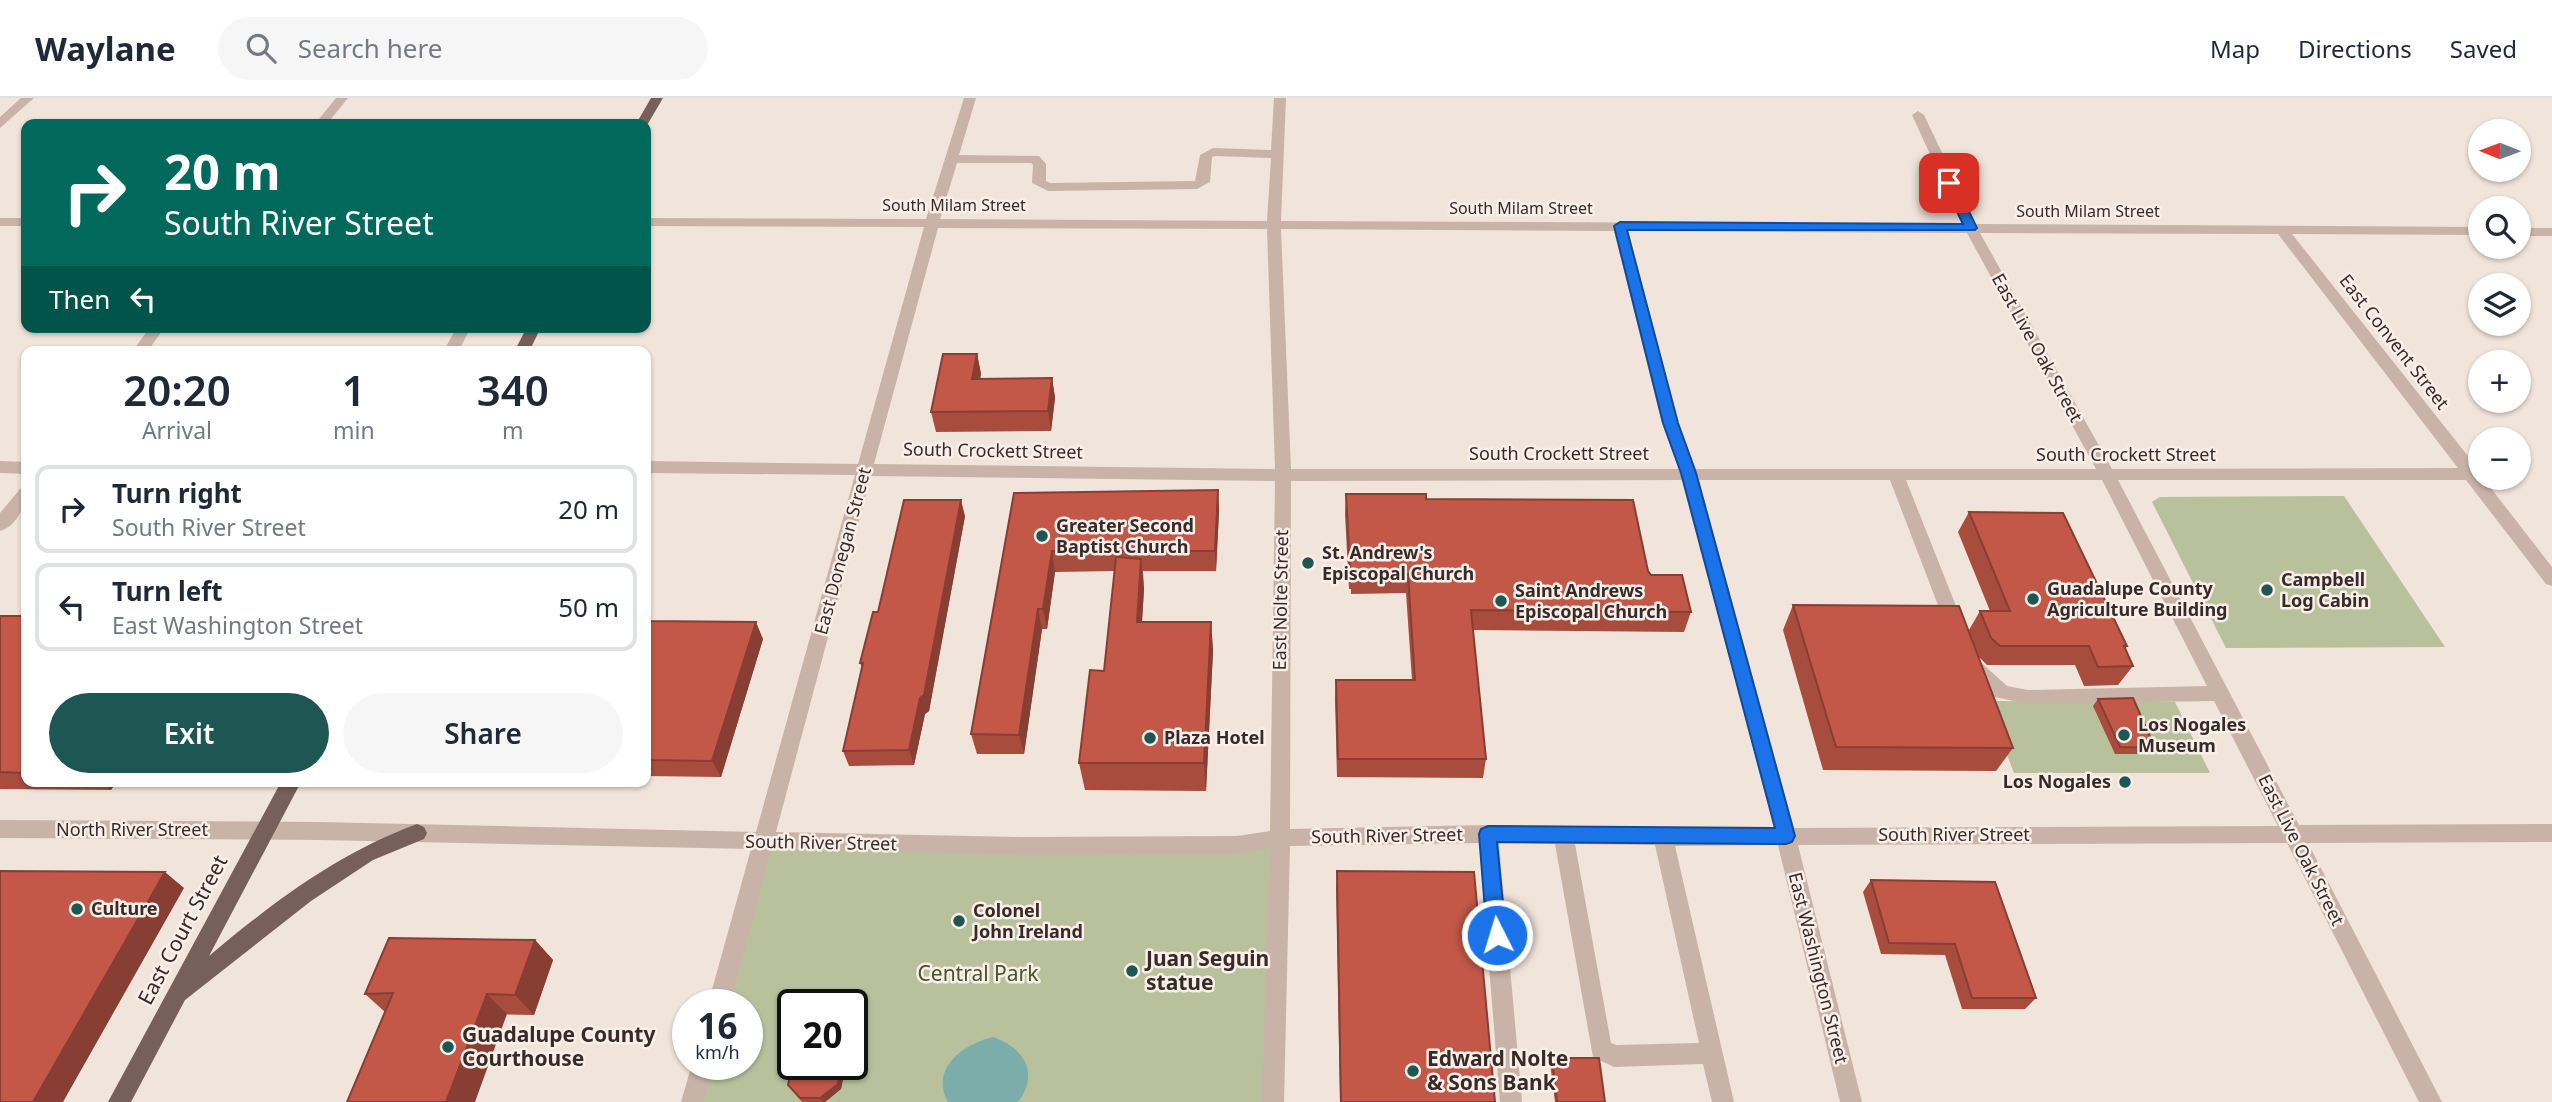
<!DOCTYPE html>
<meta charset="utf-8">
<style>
body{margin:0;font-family:"Noto Sans",sans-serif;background:#f6f6f7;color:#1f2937;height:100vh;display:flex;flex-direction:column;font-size:26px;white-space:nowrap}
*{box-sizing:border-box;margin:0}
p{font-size:23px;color:#747a83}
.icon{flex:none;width:38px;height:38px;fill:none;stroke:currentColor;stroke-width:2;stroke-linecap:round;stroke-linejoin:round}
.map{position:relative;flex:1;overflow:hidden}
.sheet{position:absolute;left:21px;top:248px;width:630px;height:441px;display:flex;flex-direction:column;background:#fff;border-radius:14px;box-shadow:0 2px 5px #0004}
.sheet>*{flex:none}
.banner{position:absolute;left:21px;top:21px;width:630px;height:214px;border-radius:14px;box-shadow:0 2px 5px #0004;background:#00695c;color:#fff;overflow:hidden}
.needle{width:46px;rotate:271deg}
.buttons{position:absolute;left:2468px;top:21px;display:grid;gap:14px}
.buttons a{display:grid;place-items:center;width:63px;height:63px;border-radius:50%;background:#fff;box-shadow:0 2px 5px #0004;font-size:35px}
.speed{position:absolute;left:672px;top:891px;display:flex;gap:14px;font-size:35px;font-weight:700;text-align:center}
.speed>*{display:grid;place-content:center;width:91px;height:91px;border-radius:50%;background:#fff;box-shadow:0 2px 5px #0004;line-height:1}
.speed small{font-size:18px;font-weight:400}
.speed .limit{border:4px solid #111;border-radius:10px;background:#fff;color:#111}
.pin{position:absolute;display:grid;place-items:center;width:60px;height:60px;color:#fff;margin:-30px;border-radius:14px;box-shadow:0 4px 10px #0006}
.me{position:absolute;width:77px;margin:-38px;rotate:355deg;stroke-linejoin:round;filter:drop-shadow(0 0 5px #0008)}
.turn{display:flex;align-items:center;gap:24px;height:147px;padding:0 28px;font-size:32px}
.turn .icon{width:91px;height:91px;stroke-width:2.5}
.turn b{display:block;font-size:49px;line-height:60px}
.then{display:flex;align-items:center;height:66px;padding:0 28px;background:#0003;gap:14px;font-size:26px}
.eta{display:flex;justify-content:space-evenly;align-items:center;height:119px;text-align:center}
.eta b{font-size:42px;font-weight:600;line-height:49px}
.primary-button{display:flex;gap:14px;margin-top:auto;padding:14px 28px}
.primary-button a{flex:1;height:80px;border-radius:42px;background:#1e5654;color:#fff;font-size:28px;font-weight:600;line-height:80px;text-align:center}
.primary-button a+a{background:#f6f6f7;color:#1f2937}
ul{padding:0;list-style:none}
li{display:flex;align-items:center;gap:21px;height:88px;margin:0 14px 10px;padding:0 14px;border:4px solid #e0e1e3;border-radius:14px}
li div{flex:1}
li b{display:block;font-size:26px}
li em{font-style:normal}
header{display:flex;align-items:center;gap:42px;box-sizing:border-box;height:98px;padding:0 35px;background:#fff;border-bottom:2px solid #e0e1e3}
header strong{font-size:33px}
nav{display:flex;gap:38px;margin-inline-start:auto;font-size:24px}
.search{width:490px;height:63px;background:#f6f6f7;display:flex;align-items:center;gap:18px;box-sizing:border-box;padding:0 24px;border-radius:38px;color:#747a83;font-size:26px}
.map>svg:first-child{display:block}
</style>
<header>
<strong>Waylane</strong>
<div class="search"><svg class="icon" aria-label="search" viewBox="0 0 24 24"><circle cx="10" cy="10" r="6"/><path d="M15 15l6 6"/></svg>Search here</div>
<nav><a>Map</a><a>Directions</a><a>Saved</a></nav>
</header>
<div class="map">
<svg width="2552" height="1004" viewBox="0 0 2552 1004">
<rect width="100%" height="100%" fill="#f1e4db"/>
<!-- green -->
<path fill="#b8c09c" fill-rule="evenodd" d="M2344 398 2445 549 2226 550 2152 404 2160 399Z
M1986 603 2175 604 2210 675H2014Z
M1280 740 1273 1004H692L703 966H747V906H719L763 744ZM793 906H852V966H793Z"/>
<!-- water -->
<path fill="#7baeaa" d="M993 939C1024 950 1040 975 1018 1004H948C929 970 964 946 993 939Z"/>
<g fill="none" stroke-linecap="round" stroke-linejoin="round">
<!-- minor -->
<path fill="#c9b3a8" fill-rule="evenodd" d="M21 0H34L0 30V19Z
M336 0H348L327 26H315Z
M964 0H976L959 57 1039 58 1046 66V83L1050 85 1195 83 1200 57 1213 50 1271 52 1274 0H1286L1281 123 1962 126 1912 17 1918 13 1924 17 1976 126 2480 129V137L2292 136 2479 372 2480 380H2483L2552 469V488L2546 486 2466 382H2118L2299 727 2552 726V744L2308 745 2442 1004H2419L2287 745 1798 747 1862 1004H1840L1778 747 1675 748 1734 1004H1712L1703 966 1614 969 1593 959 1555 746 1499 745 1522 1004H1500L1479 745 1290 748 1284 1004H1262L1270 750 1237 756 1024 757 771 751 730 906H708L751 751 319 742 0 740V722L319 724 756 734 855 377 646 375V363L858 366 924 129 646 128V120L926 121ZM1215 58 1271 60 1267 123 940 121 957 65H1031L1033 67 1032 85 1048 93 1197 91 1210 84 1212 59ZM938 130 1267 131 1275 371 874 366ZM1281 131 1614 133 1662 325 1679 371H1291ZM1628 133 1967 135 2096 371H1696L1678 325ZM1980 135 2278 136 2458 370 2112 371ZM871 378 1275 383 1270 733 1237 738 1024 739 776 734ZM1683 382 1774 730 1488 727 1290 731 1291 383ZM1699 382H1890L1946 528 1949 533H1961L1964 528 1906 382H2102L2207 588 2028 592 2007 588 1975 559 1969 557 1963 559 1960 564 1995 599 2028 606 2214 603 2278 728 1794 730ZM1575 746 1655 747 1699 945 1616 947 1611 945Z
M0 120H26V128H0Z
M2518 130H2552V138H2518Z
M150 229H165L147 254H132Z
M457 229H471L458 254H443Z
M0 363 26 364V376L0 375Z
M26 389C27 405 18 428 0 433V415L20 391Z
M692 966H714L703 1004H681Z"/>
<!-- major -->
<path fill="#776059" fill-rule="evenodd" d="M651 0H663L646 29V26H636Z
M527 229H541L529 254H514Z
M281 684H301L209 858C272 805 338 755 417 726L424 729 427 735 424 741 373 762 311 803 185 902 131 1004H108Z"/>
</g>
<!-- wall -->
<path fill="#a84c3e" d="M977 256 981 276 980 280H1052L1055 300 1051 333 936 334 931 314Z
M1218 392 1219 413 1216 473H1143L1144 491 1142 524H1211L1213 553 1206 693 1085 692 1079 665 1104 573 1115 473 1055 474 1047 531H1042L1024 656H977L971 636 1014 395Z
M1346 396 1426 401 1648 473 1651 477 1691 514 1684 534 1473 532 1486 661 1483 680 1337 679 1335 601 1336 582H1412L1406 495 1351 496V491H1349L1345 416Z
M1969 414 2127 548 2125 551 2133 568 2118 587 2084 588 2075 567H1987L1979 559 2013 650 1996 673 1823 672 1783 532 1793 507 1969 532 1980 513H1990L1958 434Z
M965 418 929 613 925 616 914 667 849 668 843 653 862 570 860 565Z
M0 518H26V684H116L111 692 0 691Z
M646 519H648L650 523 763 541 721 679 646 678Z
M2098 601 2155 650 2150 656H2115L2093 608Z
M1337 773 1495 1004H1340L1336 789Z
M1871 782 2036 900 2025 911H1962L1945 857 1881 856 1863 794Z
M535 842 553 862 534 917 385 914 365 896Z
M1552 960 1605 1004H1555L1550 965Z
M842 966 845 971 841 991 825 1004H802L788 987Z"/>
<!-- shaded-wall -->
<path fill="#883e32" d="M977 256 981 276 977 301 972 281Z
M1052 280 1055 300 1051 333 1048 313Z
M1218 392 1219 413 1216 473 1215 453Z
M961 402 965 418 929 613 925 616 914 667 909 652Z
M1052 453 1055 474 1047 531 1043 511Z
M1141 461 1144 491 1140 553 1137 524Z
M1038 511 1042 531 1024 656 1019 637Z
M756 524 763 541 721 679 712 663Z
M1211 524 1213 553 1206 693 1204 665Z
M102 684H116L111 692Z
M165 774 184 790 63 1004H33Z
M535 842 553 862 534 917 515 897Z
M487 896 507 916 475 1004H446Z
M842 966 845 971 841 991 825 1004H823L820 1000Z"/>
<!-- building -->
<path fill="#c35848" stroke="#883e32" stroke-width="2" d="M943 256H977L972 281 1052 280 1048 313 931 314Z
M1218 392 1215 453H1052L1043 511H1038L1019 637 971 636 1014 395Z
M1346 396H1426V401L1633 402 1648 473 1651 477H1682L1691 514 1471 512 1486 661H1338L1336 582H1415L1408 476H1353V471H1350Z
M904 402H961L924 597 920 600 909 652 843 653 863 565H860L873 514H878Z
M1969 414 2063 415 2127 548H2124L2133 568 2098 569 2089 548H2000L1991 540 1980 513H2010Z
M1116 459 1141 461 1137 524H1211L1204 665H1079L1090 572 1104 573Z
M1793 507 1959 508 2013 650 1836 649Z
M0 518H26V532L24 536H26V675L0 674Z
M646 519H648L646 523 756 524 712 663 646 662Z
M2133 600 2155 650 2120 649 2098 601Z
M0 773 165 774 33 1004H0Z
M1337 773 1474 774 1495 1004H1341Z
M1871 782 1995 784 2036 900H1972L1955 846 1889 845Z
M389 840 535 842 515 897 487 896 446 1004H347L393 895 365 896Z
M1552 960H1599L1605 1004H1557Z
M793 966H842L838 986 820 1000H800L788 987Z"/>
<!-- route -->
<path fill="#1a73e8" stroke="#114b97" stroke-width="2" d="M1949 81 1955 85 1977 130 1975 132H1627L1678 325 1696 375 1795 738 1792 744 1786 746 1497 744 1506 837 1504 843 1497 846 1490 843 1487 837 1479 736 1481 731 1488 728 1775 730 1681 375 1663 325 1614 128 1620 124 1963 126 1943 85Z"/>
<!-- markers -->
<g fill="#1e5654" stroke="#f9efe8" stroke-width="2.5">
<circle cx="1042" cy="438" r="7"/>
<circle cx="1308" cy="465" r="7"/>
<circle cx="2267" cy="492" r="7"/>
<circle cx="2033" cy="501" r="7"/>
<circle cx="1501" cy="503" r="7"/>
<circle cx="2124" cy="637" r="7"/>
<circle cx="1150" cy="640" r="7"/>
<circle cx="2125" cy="684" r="7"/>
<circle cx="77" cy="811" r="7"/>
<circle cx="959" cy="823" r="7"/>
<circle cx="1132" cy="873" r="7"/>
<circle cx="448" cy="949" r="7"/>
<circle cx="1413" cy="973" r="7"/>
</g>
<g text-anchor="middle" stroke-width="5" stroke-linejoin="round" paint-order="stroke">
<!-- far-street labels -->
<g font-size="16" fill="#362b28" stroke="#f9efe8">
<text x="954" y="113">South Milam Street</text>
<text x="1521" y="116">South Milam Street</text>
<text x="2088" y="119">South Milam Street</text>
</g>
<!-- street labels -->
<g font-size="18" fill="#362b28" stroke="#f9efe8">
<text transform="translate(2394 244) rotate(52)" y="6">East Convent Street</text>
<text transform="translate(2037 250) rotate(61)" y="6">East Live Oak Street</text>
<text transform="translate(993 353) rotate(1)" y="6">South Crockett Street</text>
<text x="1559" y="362">South Crockett Street</text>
<text x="2126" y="363">South Crockett Street</text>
<text transform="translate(843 453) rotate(-75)" y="6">East Donegan Street</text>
<text transform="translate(1281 502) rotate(-89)" y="6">East Nolte Street</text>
<text x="132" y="738">North River Street</text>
<text x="1954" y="743">South River Street</text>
<text transform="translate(1387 738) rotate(-1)" y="6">South River Street</text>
<text transform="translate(821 745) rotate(1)" y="6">South River Street</text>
<text transform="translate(2301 752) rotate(63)" y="6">East Live Oak Street</text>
<text transform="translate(1818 870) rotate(76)" y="6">East Washington Street</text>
</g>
<!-- poi labels -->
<g font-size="18" font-weight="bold" fill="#362b28" stroke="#f9efe8" text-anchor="start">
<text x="1056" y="434">Greater Second<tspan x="1056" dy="21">Baptist Church</tspan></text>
<text x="1322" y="461">St. Andrew's<tspan x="1322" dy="21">Episcopal Church</tspan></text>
<text x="2281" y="488">Campbell<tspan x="2281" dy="21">Log Cabin</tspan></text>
<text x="2047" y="497">Guadalupe County<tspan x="2047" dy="21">Agriculture Building</tspan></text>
<text x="1515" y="499">Saint Andrews<tspan x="1515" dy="21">Episcopal Church</tspan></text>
<text x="2138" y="633">Los Nogales<tspan x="2138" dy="21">Museum</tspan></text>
<text x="1164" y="646">Plaza Hotel</text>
<text x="2111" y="690" text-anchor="end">Los Nogales</text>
<text x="91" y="817">Culture</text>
<text x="973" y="819">Colonel<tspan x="973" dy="21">John Ireland</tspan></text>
</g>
<!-- near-street labels -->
<g font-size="21" fill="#362b28" stroke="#f9efe8">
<text transform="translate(183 832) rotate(-62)" y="7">East Court Street</text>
</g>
<!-- near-poi labels -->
<g font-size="21" font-weight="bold" fill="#362b28" stroke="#f9efe8" text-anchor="start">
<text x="1146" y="868">Juan Seguin<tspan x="1146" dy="24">statue</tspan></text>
<text x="462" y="944">Guadalupe County<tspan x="462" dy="24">Courthouse</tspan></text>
<text x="1427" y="968">Edward Nolte<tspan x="1427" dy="24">&amp; Sons Bank</tspan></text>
</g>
<!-- near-park labels -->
<g font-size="21" fill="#49532c" stroke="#f9efe8">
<text x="978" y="883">Central Park</text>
</g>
</g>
</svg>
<div class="buttons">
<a><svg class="needle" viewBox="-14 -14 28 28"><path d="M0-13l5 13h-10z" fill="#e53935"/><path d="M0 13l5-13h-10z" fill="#747a83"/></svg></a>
<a><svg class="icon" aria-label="search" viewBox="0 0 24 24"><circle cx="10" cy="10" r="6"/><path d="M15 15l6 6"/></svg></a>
<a><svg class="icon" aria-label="layers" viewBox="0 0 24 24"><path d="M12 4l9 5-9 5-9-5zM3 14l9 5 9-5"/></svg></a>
<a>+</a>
<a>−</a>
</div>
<div class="speed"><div>16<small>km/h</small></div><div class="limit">20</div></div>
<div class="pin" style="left:1949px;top:85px;background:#d93025"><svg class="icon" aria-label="arrive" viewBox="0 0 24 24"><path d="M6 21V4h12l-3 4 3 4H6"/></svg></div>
<svg class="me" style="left:1497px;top:837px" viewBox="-20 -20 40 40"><circle r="17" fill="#1a73e8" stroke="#fff" stroke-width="3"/><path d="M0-11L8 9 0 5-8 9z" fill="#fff"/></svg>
<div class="banner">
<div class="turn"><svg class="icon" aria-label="right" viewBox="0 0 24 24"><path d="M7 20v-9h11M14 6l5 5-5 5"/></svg><div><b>20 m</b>South River Street</div></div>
<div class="then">Then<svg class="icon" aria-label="left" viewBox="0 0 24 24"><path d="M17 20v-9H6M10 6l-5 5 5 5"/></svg></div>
</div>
<section class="sheet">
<div class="eta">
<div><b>20:20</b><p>Arrival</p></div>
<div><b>1</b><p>min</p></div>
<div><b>340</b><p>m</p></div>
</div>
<ul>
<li><svg class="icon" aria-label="right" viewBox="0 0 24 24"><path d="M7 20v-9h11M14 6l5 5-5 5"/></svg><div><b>Turn right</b><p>South River Street</p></div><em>20 m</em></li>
<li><svg class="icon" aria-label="left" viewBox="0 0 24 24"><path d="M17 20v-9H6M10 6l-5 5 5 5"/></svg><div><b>Turn left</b><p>East Washington Street</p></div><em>50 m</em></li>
</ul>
<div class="primary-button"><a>Exit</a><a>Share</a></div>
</section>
</div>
